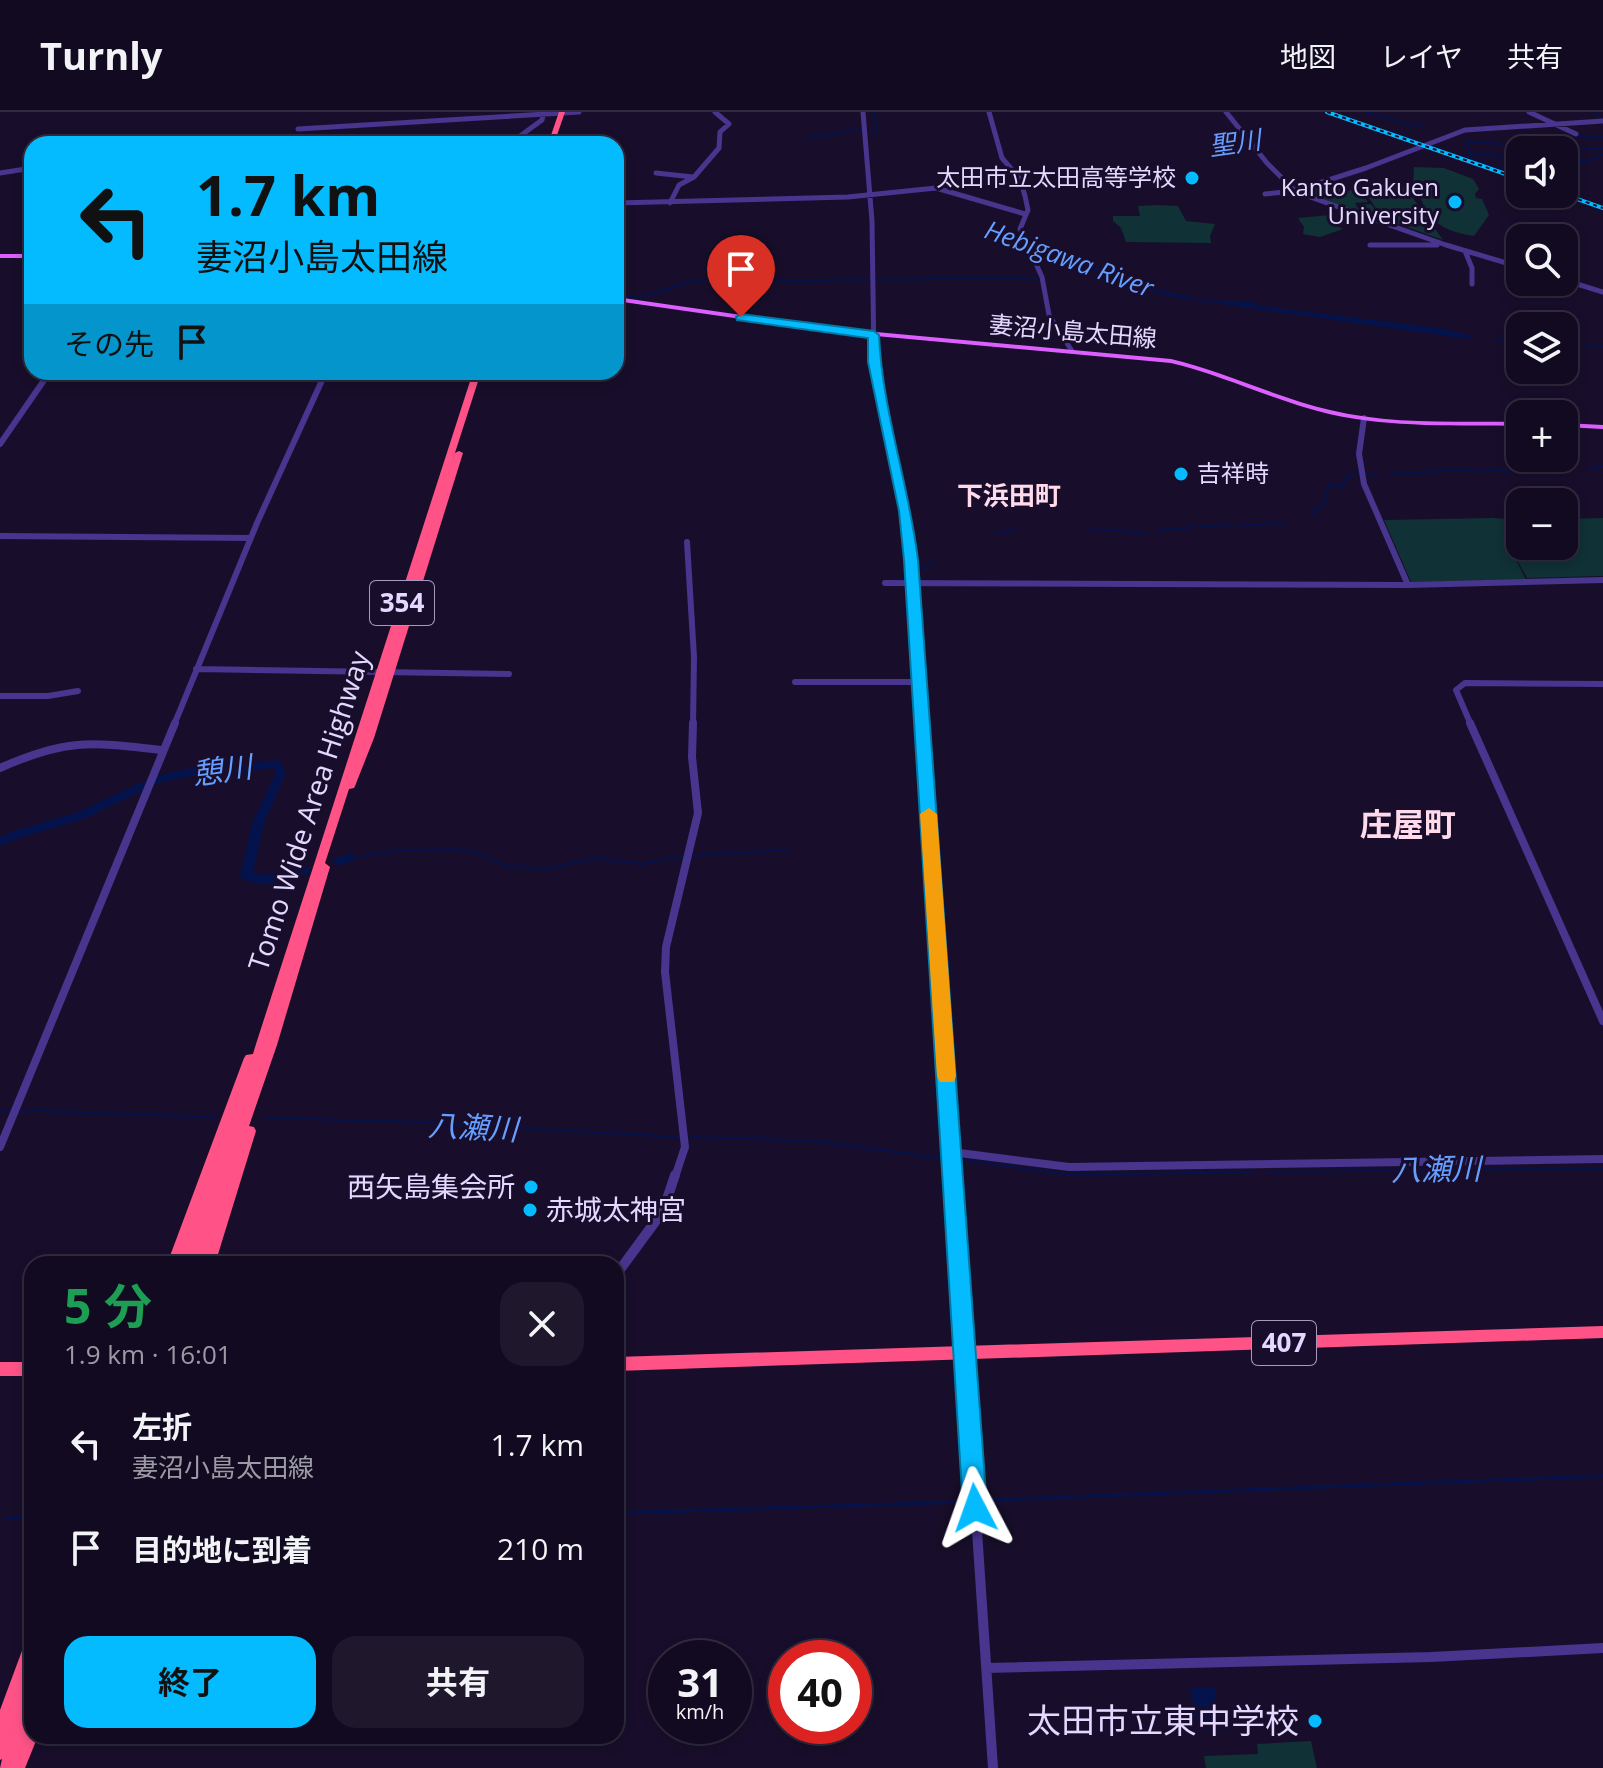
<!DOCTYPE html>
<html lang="ja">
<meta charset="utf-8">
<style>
body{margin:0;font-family:"Open Sans","Noto Sans JP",sans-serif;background:#1f182d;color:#f1f3f6;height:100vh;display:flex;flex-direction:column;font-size:30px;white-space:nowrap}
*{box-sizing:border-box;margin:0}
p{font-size:26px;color:#9c9aa5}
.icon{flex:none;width:44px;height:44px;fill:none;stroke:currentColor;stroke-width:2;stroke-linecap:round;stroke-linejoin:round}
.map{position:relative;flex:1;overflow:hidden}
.panel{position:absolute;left:24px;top:1144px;width:600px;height:488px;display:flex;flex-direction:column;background:#120a20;border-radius:24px;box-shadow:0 4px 12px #0003,0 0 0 2px #312b3e}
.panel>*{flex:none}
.guide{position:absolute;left:24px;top:24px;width:600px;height:244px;border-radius:24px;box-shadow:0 4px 12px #0003,0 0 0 2px #312b3e;background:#04bbff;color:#111;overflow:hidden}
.buttons{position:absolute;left:1506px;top:24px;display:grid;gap:16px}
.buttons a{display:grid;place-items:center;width:72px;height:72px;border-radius:16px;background:#120a20;box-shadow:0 4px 12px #0003,0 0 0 2px #312b3e;font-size:40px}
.speed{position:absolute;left:648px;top:1528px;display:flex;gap:16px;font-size:40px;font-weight:700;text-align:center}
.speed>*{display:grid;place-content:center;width:104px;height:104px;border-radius:50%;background:#120a20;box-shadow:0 4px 12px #0003,0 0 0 2px #312b3e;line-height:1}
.speed small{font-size:20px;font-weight:400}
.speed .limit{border:12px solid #d22;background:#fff;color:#111}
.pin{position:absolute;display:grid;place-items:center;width:68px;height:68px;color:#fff;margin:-82px -34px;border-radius:50% 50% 50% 0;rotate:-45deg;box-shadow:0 0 8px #0007}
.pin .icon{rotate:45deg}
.me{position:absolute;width:88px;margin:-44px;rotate:356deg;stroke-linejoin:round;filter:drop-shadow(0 0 6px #0008)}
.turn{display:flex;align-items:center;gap:28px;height:168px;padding:0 40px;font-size:36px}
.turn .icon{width:104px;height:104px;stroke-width:2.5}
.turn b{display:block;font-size:56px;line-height:68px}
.then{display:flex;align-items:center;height:76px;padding:0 40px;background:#0003;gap:16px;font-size:30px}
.round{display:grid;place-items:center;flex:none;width:84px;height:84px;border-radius:24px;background:#1f182d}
.overview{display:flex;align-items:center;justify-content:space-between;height:136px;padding:0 40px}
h1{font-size:48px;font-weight:700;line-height:60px;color:#1e9e55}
.primary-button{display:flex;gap:16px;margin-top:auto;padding:16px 40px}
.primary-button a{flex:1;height:92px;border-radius:24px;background:#04bbff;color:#111;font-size:32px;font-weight:700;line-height:92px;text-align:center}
.primary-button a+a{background:#1f182d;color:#f1f3f6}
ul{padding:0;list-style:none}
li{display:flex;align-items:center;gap:24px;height:104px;padding:0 40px}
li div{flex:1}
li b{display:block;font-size:30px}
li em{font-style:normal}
header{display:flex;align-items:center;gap:48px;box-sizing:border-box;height:112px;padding:0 40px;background:#120a20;border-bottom:2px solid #312b3e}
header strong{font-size:38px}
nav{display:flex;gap:44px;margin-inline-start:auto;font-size:28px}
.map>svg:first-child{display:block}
</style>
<header>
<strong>Turnly</strong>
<nav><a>地図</a><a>レイヤ</a><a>共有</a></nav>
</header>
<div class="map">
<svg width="1603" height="1656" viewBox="0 0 1603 1656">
<rect width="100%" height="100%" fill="#180e2b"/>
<!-- green -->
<path fill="#103136" d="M1414 55 1444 56 1473 67 1479 77 1475 82 1476 86 1482 87 1489 103 1474 124C1453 121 1433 114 1424 94 1420 86 1421 82 1413 78Z
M1328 71 1347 80 1356 75 1368 90 1355 91 1360 100 1306 82 1304 78Z
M1405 75 1443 128 1364 100 1360 93 1371 92 1382 105 1362 76Z
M1158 93 1178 94 1186 109 1215 112 1210 124 1211 131 1126 130 1121 116 1113 109V104H1140L1138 94Z
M1330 103 1336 113 1343 117 1320 125 1303 122 1304 115 1298 106Z
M1493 406 1520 408V434H1564V407L1603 406V464L1527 466 1505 426 1526 468 1411 470 1384 408Z
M1311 1629 1317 1656H1206L1204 1644 1258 1642 1257 1632Z"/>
<!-- water -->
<path fill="#05134d" d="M1025 125 1141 174 1203 188 1253 190 1254 193 1445 217 1472 224 1469 227 1173 185 1121 170 1027 129Z
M1214 1575 1222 1617H1198L1190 1576Z"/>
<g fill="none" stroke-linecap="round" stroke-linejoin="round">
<!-- stream-far1 -->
<path stroke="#05134d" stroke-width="2" d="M1367 0 1383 5
M1594 0 1602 6
M1386 5 1399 9
M1401 10 1421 15
M846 19H860
M1372 19 1386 18
M1390 19 1397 22
M872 22 877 18 874 0
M1400 23 1410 26
M1576 24 1603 25
M808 26 844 20
M1412 27 1415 28
M1469 42 1520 45
M1470 44 1467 30 1603 37
M1470 47 1492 55 1520 56
M1564 47 1588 48
M1590 48 1603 43
M1564 57 1588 48
M623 185 644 184 693 169 1037 166
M1495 228 1520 227
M1564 231H1572
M1584 233 1603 235
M1589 356 1603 355
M1484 358H1537
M1545 358 1568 356
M1443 359 1481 358
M1401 361 1441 359
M1391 362 1399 361
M1367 363H1378
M1313 403 1315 396 1324 393 1329 372 1342 374 1347 365 1356 361
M1238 413 1285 411
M1200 414 1233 413
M1090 417 1146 421
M1165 417 1194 415
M995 421 1016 418
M1156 421 1162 418
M921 456 935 450
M691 743 789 738
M349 746 392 739 453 737 478 741 505 754 547 757 595 746 641 752 685 744
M0 998H11
M17 998 216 1005
M266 1006 391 1009 680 1025
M690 1025 815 1029 940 1046
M964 1048 1070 1063 1253 1060
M1268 1060 1603 1056"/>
<!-- stream -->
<path stroke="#05134d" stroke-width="3" d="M991 1388 1603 1364
M616 1401 962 1390
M6 1406H32"/>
<!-- river -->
<path fill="#05134d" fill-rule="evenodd" d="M276 648 280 649 286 661 264 711 253 761 267 763 305 754 311 758 309 761C290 766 257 779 240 765L252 711 276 661 273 656 186 665 158 671 86 706 19 726 0 734V725L11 720 78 700 155 664 186 657Z
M349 742 353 743 355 746 353 749 339 753 335 752 333 749 335 746Z"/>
<!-- minor-far3 -->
<path stroke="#47358e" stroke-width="5" d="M863 0 872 109 874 250 877 266
M989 0 1002 46 1020 67 1025 84 1028 98 1020 117 1042 165 1049 203 1072 239
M1226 0 1267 51 1296 80 1446 133 1520 155
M1529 0 1576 22
M298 17 579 0
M509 32 542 8 543 3
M0 61 32 56
M656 61 693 65
M1265 82 1294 79 1366 56 1465 18 1603 9
M616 91 848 85 936 76 1025 102
M670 91 679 73 694 65 719 36 720 20 729 12 715 0
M1370 133H1437
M1465 139 1472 156V172
M1564 168 1603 180
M46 266 50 260
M323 266 326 260"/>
<!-- minor-far2 -->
<path stroke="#47358e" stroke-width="6" d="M877 264 905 399 922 613
M1364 306 1359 342 1364 372 1408 473
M0 332 47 264
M0 424 251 426
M687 430 694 545 693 613
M885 471 1408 473 1603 468
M196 557 509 562
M795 570H920
M0 584H48L78 579
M174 613 257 411 324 264
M1471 613 1456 578 1465 571 1603 572"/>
<!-- minor-far1 -->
<path stroke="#47358e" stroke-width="8" d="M922 611 953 1065
M1470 611 1603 909
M0 656C67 626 91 630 162 638
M0 1035 175 611
M952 1040 1069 1055 1603 1047
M675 1065 685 1035 665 860 666 835 698 701 692 645 693 611"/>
<!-- minor -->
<path stroke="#47358e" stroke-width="10" d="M953 1063 993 1656
M616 1163 663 1099 675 1063
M986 1556 1431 1545 1603 1536"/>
<!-- major -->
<path fill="#de5fff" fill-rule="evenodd" d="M0 142H32V146H0Z
M616 185 832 216 1171 247C1225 260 1275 285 1330 298 1391 313 1457 309 1520 310V314C1457 313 1392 316 1329 302 1275 289 1225 264 1171 251L832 220 616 189Z
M1564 311 1603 313V317L1564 315Z"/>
<!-- highway -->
<path fill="#ff5388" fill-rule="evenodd" d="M559 0H565L554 32H548Z
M473 260H481L444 375 455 341 459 339 463 341 374 626 355 674 354 676 349 677 325 751 330 755 277 933 249 1014 254 1015 256 1019 215 1152H167L244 946 246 943 253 942 256 932Z
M1603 1214V1226L616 1259V1245Z
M0 1250H32V1264H0Z
M32 1526V1580L29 1587 32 1586V1624H38L25 1656H0L2 1647 0 1648V1598L26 1528Z"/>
<!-- rail casing -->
<g stroke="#04bbff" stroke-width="4">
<path id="rail" d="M1327 0 1520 67
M1563 82 1603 96"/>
</g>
<!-- rail -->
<use href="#rail" stroke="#180e2b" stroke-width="2" stroke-dasharray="4" stroke-linecap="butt"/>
</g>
<!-- route -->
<path fill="#04bbff" stroke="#037aa6" stroke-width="2" d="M741 202 874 219 879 223C882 298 909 373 918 448L987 1396 983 1404 975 1408 966 1404 963 1396 904 448 899 399 868 250V226L737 208 736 205Z"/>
<!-- slow -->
<path fill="#f59e0b" d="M929 696 937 702 956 964 954 970H940L937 964 920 702Z"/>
<!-- markers -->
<g fill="#04bbff" stroke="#180e2b" stroke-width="3">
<circle cx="1192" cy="66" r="8"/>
<circle cx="1455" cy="90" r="8"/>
<circle cx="1181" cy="362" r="8"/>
<circle cx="531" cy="1075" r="8"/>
<circle cx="530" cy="1098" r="8"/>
<circle cx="1315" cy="1609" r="8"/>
</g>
<g text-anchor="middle" stroke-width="6" stroke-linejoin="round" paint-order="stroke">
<!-- far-poi labels -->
<g font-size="24" fill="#e3d8ff" stroke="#180e2b" text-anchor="end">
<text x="1176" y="74">太田市立太田高等学校</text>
<text x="1439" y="84">Kanto Gakuen<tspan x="1439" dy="28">University</tspan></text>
<text x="1197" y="370" text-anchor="start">吉祥時</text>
</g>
<!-- far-street labels -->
<g font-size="24" fill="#e3d8ff" stroke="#180e2b">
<text transform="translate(1073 220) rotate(5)" y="8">妻沼小島太田線</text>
</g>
<!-- far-water labels -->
<g font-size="26" font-style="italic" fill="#669eff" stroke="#180e2b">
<text transform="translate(1235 31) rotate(-8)" y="9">聖川</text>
<text transform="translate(1069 147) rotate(20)" y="9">Hebigawa River</text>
</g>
<!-- far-quarter labels -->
<g font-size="26" font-weight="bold" fill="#ffdaeb" stroke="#180e2b">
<text x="1009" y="393">下浜田町</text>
</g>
<!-- shield labels -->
<g fill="#180e2b" stroke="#a69bbf" stroke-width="2">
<rect x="370" y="469" width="64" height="44" rx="6"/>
<rect x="1252" y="1209" width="64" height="44" rx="6"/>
</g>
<g font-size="26" font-weight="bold" fill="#e3d8ff">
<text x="402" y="500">354</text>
<text x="1284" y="1240">407</text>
</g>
<!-- street labels -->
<g font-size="28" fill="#e3d8ff" stroke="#180e2b">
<text transform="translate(309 699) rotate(-72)" y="10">Tomo Wide Area Highway</text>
</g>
<!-- poi labels -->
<g font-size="28" fill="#e3d8ff" stroke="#180e2b" text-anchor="end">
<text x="515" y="1085">西矢島集会所</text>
<text x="546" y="1108" text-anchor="start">赤城太神宮</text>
</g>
<!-- water labels -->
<g font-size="30" font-style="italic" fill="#669eff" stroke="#180e2b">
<text transform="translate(222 659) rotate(-8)" y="10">憩川</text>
<text transform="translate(473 1016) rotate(3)" y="10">八瀬川</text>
<text transform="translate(1436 1058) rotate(-1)" y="10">八瀬川</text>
</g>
<!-- quarter labels -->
<g font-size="32" font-weight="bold" fill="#ffdaeb" stroke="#180e2b">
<text x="1408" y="724">庄屋町</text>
</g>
<!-- near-poi labels -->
<g font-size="34" fill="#e3d8ff" stroke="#180e2b" text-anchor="end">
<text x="1299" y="1621">太田市立東中学校</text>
</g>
</g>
</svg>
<div class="buttons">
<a><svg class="icon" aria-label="sound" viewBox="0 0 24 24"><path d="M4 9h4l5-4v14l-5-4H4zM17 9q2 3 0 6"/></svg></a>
<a><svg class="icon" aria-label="search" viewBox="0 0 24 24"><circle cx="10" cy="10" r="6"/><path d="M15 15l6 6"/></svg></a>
<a><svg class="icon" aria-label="layers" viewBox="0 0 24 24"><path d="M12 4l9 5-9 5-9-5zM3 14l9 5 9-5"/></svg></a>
<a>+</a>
<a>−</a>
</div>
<div class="speed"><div>31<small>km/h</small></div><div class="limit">40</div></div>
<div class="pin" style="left:741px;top:205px;background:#d93025"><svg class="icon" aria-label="arrive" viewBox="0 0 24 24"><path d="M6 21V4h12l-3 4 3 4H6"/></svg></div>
<svg class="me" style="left:975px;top:1396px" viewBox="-20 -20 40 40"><path d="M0-17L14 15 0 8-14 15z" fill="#04bbff" stroke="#fff" stroke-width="4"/></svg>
<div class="guide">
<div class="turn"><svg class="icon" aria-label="left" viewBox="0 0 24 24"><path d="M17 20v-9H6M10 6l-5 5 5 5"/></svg><div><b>1.7 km</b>妻沼小島太田線</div></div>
<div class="then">その先<svg class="icon" aria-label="arrive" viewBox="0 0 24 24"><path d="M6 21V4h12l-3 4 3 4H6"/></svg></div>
</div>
<section class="panel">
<div class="overview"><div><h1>5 分</h1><p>1.9 km · 16:01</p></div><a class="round"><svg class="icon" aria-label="close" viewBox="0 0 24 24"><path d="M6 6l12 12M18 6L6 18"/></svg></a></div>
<ul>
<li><svg class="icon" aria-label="left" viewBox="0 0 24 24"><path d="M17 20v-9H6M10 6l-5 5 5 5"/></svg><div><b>左折</b><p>妻沼小島太田線</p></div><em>1.7 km</em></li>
<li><svg class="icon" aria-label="arrive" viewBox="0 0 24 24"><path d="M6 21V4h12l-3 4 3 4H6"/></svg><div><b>目的地に到着</b></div><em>210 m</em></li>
</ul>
<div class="primary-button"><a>終了</a><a>共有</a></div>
</section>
</div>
